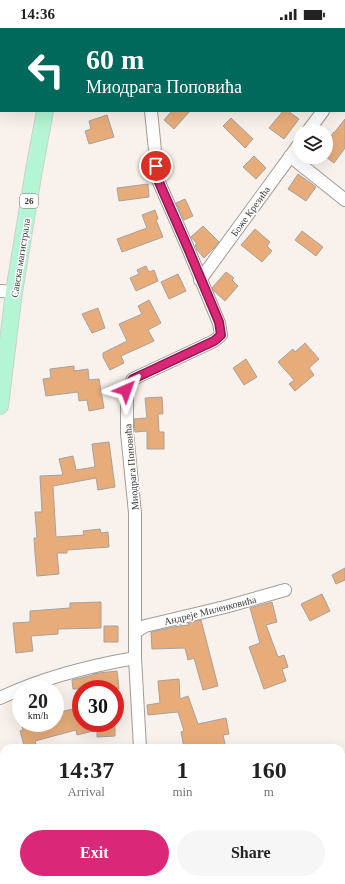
<!DOCTYPE html>
<meta charset="utf-8">
<style>
body{margin:0;font-family:"Times New Roman",serif;background:#f6f6f6;color:#222;height:100vh;display:flex;flex-direction:column;font-size:15px;white-space:nowrap}
*{box-sizing:border-box;margin:0}
p{font-size:13px;color:#767676}
.icon{flex:none;width:22px;height:22px;fill:none;stroke:currentColor;stroke-width:2;stroke-linecap:round;stroke-linejoin:round}
.map{position:relative;flex:1;overflow:hidden}
.sheet{position:absolute;left:0px;top:716px;width:345px;height:140px;display:flex;flex-direction:column;background:#fff;border-radius:12px 12px 0 0;box-shadow:0 4px 16px #0002}
.sheet>*{flex:none}
.top-card{position:absolute;left:0px;top:0px;width:345px;height:84px;box-shadow:0 4px 16px #0002;background:#00695c;color:#fff;overflow:hidden}
.tools{position:absolute;left:293px;top:96px;display:grid;gap:8px}
.tools a{display:grid;place-items:center;width:40px;height:40px;border-radius:50%;background:#fff;box-shadow:0 4px 16px #0002;font-size:20px}
.speed{position:absolute;left:12px;top:652px;display:flex;gap:8px;font-size:20px;font-weight:700;text-align:center}
.speed>*{display:grid;place-content:center;width:52px;height:52px;border-radius:50%;background:#fff;box-shadow:0 4px 16px #0002;line-height:1}
.speed small{font-size:10px;font-weight:400}
.speed .limit{border:6px solid #d22;background:#fff;color:#111}
.pin{position:absolute;display:grid;place-items:center;width:34px;height:34px;color:#fff;margin:-17px;border:2px solid #fff;border-radius:50%;box-shadow:0 1px 4px #0007}
.me{position:absolute;width:44px;margin:-22px;rotate:43deg;stroke-linejoin:round;filter:drop-shadow(0 0 3px #0008)}
.turn{display:flex;align-items:center;gap:14px;height:84px;padding:0 20px;font-size:18px}
.turn .icon{width:52px;height:52px;stroke-width:2.5}
.turn b{display:block;font-size:28px;line-height:34px}
.eta{display:flex;justify-content:space-evenly;align-items:center;height:68px;text-align:center}
.eta b{font-size:24px;font-weight:800;line-height:28px}
.action{display:flex;gap:8px;margin-top:auto;padding:8px 20px}
.action a{flex:1;height:46px;border-radius:24px;background:#db2777;color:#fff;font-size:16px;font-weight:800;line-height:46px;text-align:center}
.action a+a{background:#f6f6f6;color:#222}
.status{display:flex;justify-content:space-between;align-items:center;height:28px;padding:0 20px;background:#fff;direction:ltr}
.status svg{height:11px;fill:currentColor}
.map>svg:first-child{display:block}
</style>
<div class="status"><b>14:36</b><svg viewBox="0 0 49 12"><path d="M0 12V9h3v3zM5 12V6h3v6zM10 12V3h3v9zM15 12V0h3v12zM26 1h20v11H26zM47 4h2v5h-2z"/></svg></div>
<div class="map">
<svg width="345" height="856" viewBox="0 0 345 856">
<rect width="100%" height="100%" fill="#f9f2ec"/>
<!-- building -->
<path fill="#e7ac7a" stroke="#a7a19c" d="M172 83H190L174 101 164 92Z
M283 83H288L299 91 284 111 269 100Z
M107 87 114 109 89 116 85 103 91 101 89 93Z
M231 90 253 111 245 120 223 98Z
M345 91V120L334 135 326 129V115L334 104V105Z
M254 128 266 140 256 151 243 139Z
M298 146 316 159 306 173 288 161Z
M148 156 149 169 119 173 117 160Z
M185 171 193 188 184 192 176 175Z
M155 182 158 191 156 192 163 209 122 224 117 211 147 200 142 187Z
M203 198 219 214 214 220 204 230 197 222 195 217 197 216 191 209Z
M255 201 270 214 267 218 272 223 262 234 241 217Z
M302 203 323 219 316 228 295 212Z
M146 238 149 244 154 242 158 253 136 263 130 250 139 246 137 242Z
M226 244 234 250 232 252 238 258 225 273 214 263 212 260Z
M178 246 186 263 169 271 161 254Z
M149 272 161 295 148 302 154 313 121 328 124 335 110 342 103 329V325L127 313 119 296 142 286 138 278Z
M98 280 105 300 92 305 82 286Z
M305 315 319 331 309 340 314 347 295 363 289 356 294 352 278 334 293 321 295 324Z
M246 331 257 349 244 357 233 340Z
M74 338V343L88 341 89 352 99 351 104 380 89 383 87 372 79 373 78 364 46 368 43 351 51 350 50 341Z
M162 369 163 386H158L159 404H164V421H147V403L135 404 134 391 147 390 145 370Z
M109 414 115 459 98 462 96 450 53 458 56 509 84 507 83 503 100 501 101 505 108 504 109 519 67 522V525H57L59 546 37 548 35 525 34 510H37L35 484H42L40 448 63 447 59 431 73 428 76 442 95 439 92 416Z
M345 540V552L336 556 332 547Z
M322 566 330 583 310 593 301 576Z
M101 574V600L58 601V606L31 608 33 623 16 625 13 595 30 594V583L70 580V575Z
M272 574 277 594 266 597 278 629 284 627 288 639 282 641 286 653 264 661 249 619 260 615 250 580Z
M201 592 218 658 203 662 194 630 188 632 185 620 152 621 151 604 179 598 189 597 188 595Z
M104 598H118V614H104Z
M117 643 119 661H73L72 652 93 647V646L99 645Z
M179 651 180 671 188 668 198 696 226 690 229 706 223 707 226 720H184L181 704 184 703 178 684 148 687 147 677 160 675 158 653Z
M81 679V695H115V708L97 709V702L77 707 76 702 35 713 37 720H26L25 717H24L20 703 23 702 22 699 38 695H58L56 685Z"/>
<g fill="none" stroke-linecap="round" stroke-linejoin="round">
<!-- minor casing -->
<g stroke="#a29c97" stroke-width="14">
<path id="minor" d="M147 1V0
M344 53 345 51
M308 103 323 83
M290 128 345 172
M200 252 300 115
M0 263 14 264
M135 604 145 598 225 579 285 562
M0 670C42 650 89 638 135 630
M140 720 135 630V485L127 405V362L133 351 214 313 221 307 219 295 187 218 158 152 151 83
M149 852 150 856"/>
</g>
<!-- major casing -->
<g stroke="#d0cfcf" stroke-width="18">
<path id="major" d="M61 1V0
M0 378 14 264 34 142 45 83"/>
</g>
<!-- minor -->
<use href="#minor" stroke="#fff" stroke-width="12"/>
<!-- major -->
<use href="#major" stroke="#b3f5d5" stroke-width="16"/>
</g>
<g fill="none" stroke-linecap="round" stroke-linejoin="round">
<!-- route casing -->
<g stroke="#8e194d" stroke-width="10">
<path id="route" d="M126 362 133 351 214 313 221 307 219 294 187 218 158 152 156 138"/>
</g>
<!-- route -->
<use href="#route" stroke="#db2777" stroke-width="7"/>
</g>
<g text-anchor="middle" stroke-width="3" stroke-linejoin="round" paint-order="stroke">
<!-- shield labels -->
<rect fill="#fff" stroke="#767473" stroke-width="1" x="20" y="166" width="18" height="14" rx="3"/>
<g font-size="9" font-weight="bold" fill="#3c3937">
<text x="29" y="176">26</text>
</g>
<!-- street labels -->
<g font-size="10" fill="#3c3937" stroke="#fff">
<text transform="translate(250 183) rotate(-54)" y="4">Боже Крезића</text>
<text transform="translate(20 230) rotate(-81)" y="4">Савска магистрала</text>
<text transform="translate(131 439) rotate(-95)" y="4">Миодрага Поповића</text>
<text transform="translate(210 582) rotate(-14)" y="4">Андреје Миленковића</text>
</g>
</g>
</svg>
<div class="tools">
<a><svg class="icon" aria-label="layers" viewBox="0 0 24 24"><path d="M12 4l9 5-9 5-9-5zM3 14l9 5 9-5"/></svg></a>
</div>
<div class="speed"><div>20<small>km/h</small></div><div class="limit">30</div></div>
<div class="pin" style="left:156px;top:138px;background:#d93025"><svg class="icon" aria-label="arrive" viewBox="0 0 24 24"><path d="M6 21V4h12l-3 4 3 4H6"/></svg></div>
<svg class="me" style="left:126px;top:362px" viewBox="-20 -20 40 40"><path d="M0-17L14 15 0 8-14 15z" fill="#db2777" stroke="#fff" stroke-width="4"/></svg>
<div class="top-card">
<div class="turn"><svg class="icon" aria-label="left" viewBox="0 0 24 24"><path d="M17 20v-9H6M10 6l-5 5 5 5"/></svg><div><b>60 m</b>Миодрага Поповића</div></div>
</div>
<section class="sheet">
<div class="eta">
<div><b>14:37</b><p>Arrival</p></div>
<div><b>1</b><p>min</p></div>
<div><b>160</b><p>m</p></div>
</div>
<div class="action"><a>Exit</a><a>Share</a></div>
</section>
</div>
